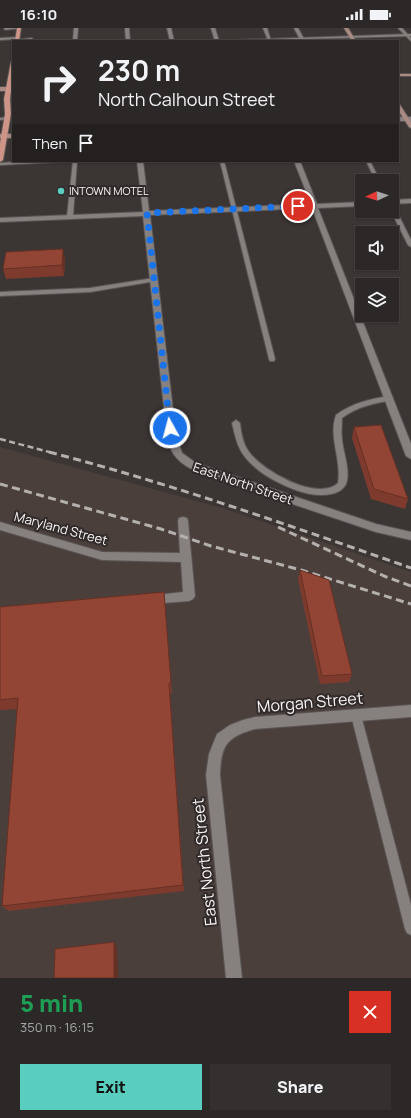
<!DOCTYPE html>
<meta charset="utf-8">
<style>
body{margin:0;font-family:Manrope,sans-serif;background:#34302f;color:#f1f3f6;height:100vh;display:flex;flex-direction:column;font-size:15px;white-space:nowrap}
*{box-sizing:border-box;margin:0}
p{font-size:13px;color:#a6a6a7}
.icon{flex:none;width:22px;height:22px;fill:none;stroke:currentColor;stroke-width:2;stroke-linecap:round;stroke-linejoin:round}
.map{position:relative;height:950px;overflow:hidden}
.side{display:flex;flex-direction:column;background:#2c2827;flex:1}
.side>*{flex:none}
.top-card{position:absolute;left:12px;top:12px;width:387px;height:122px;border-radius:0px;box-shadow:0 1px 3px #0004,0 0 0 1px #484444;background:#2c2827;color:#f1f3f6;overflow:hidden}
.needle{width:26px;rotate:266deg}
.tools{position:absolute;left:355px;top:146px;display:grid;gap:8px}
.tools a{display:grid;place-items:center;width:44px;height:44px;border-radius:0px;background:#2c2827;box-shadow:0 1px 3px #0004,0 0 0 1px #484444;font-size:20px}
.pin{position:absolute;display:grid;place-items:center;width:34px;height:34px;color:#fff;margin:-17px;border:2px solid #fff;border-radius:50%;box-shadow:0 1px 4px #0007}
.me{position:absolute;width:44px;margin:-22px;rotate:353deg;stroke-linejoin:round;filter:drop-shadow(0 0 3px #0008)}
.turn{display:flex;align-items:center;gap:14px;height:84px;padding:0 20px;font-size:18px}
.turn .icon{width:52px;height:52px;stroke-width:2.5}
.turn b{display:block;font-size:28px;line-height:34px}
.then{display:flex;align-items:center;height:38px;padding:0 20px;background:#0003;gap:8px;font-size:15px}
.round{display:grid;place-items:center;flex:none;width:42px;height:42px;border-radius:0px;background:#34302f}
.summary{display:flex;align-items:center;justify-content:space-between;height:68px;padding:0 20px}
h1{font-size:24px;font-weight:800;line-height:30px;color:#1e9e55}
.primary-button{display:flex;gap:8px;margin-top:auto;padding:8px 20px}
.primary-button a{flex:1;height:46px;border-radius:0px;background:#59cebf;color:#111;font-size:16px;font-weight:800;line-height:46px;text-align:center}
.primary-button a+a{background:#34302f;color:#f1f3f6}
.status{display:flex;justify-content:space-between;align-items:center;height:28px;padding:0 20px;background:#2c2827;direction:ltr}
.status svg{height:11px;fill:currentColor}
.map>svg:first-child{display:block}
</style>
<div class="status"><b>16:10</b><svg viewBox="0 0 49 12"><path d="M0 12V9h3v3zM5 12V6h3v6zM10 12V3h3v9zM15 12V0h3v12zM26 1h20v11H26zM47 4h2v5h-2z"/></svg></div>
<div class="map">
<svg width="411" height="950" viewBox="0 0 411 950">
<rect width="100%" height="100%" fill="#3b3634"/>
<!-- built -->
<path fill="#4b3f3c" d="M0 419 222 480 411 544V950H0Z"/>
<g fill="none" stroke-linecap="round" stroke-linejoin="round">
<!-- lane casing -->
<g stroke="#595554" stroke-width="2">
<path id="lane" d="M4 0H21L5 2Z
M74 0H78L77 13H73Z
M167 0H171L174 13H170Z
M263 0H267L271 13 268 12Z
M294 0H298L305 13H301Z
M398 0H402L411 10V13Z
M32 10 33 12 18 13 15 12Z
M9 89V91L0 92V90Z
M31 133H62L60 134 0 137V135Z
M73 133H77L73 188 70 190 67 188Z
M220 133H224L275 331 274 333H270L269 331Z
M366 133H370L380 153H376Z
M392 178 395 180 411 212V219L408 217 391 183H392Z
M154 250 156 251V253L90 264 0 268V264L90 260Z
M389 368 393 370 391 372C373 376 358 378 342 390 342 397 341 404 342 411 343 425 351 443 346 456 343 462 337 465 331 466 306 472 260 449 245 429 237 419 235 407 232 395L236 392 240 395C241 405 243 416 249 424 263 443 318 474 338 455 342 432 328 409 336 387 352 375 370 371 389 368Z
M356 682 360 684 361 687 411 877V907L407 905 405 901 351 687 352 684Z"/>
</g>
<!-- street casing -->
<g stroke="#595554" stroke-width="2">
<path id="street" d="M125 0H129L130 13H126Z
M211 0H215L219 13H215Z
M411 6V8L235 13 237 12Z
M20 9 18 11 0 12V10Z
M398 89H411V93H398Z
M137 133H143L149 183 311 176 294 133H300L317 176 362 174V178L318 180 411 416V431L406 428 312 180 150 187 176 407 182 425 196 435 376 496 411 504V512L376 504 200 445C181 437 170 428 167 407L143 188 0 194V190L143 184Z
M411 171V175L392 176V172Z
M183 489 187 490 188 493 195 568 193 571 189 573 151 576 147 574 145 571 147 568 183 564 181 534 102 532 0 502V494L102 524 180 525 178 493 179 490Z
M411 677V689L255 701C226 709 221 718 220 747L242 950H226L206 747 209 726 217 706 230 697 243 692 255 689Z"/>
</g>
<!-- secondary casing -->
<g stroke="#595554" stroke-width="2">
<path id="secondary" d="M344 0H348L356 13H352Z
M398 46H411V48H398Z
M0 59H13V63H0Z
M398 76 400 77 411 94V100L409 99 398 82Z
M0 106H13V110H0Z"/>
</g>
<!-- primary casing -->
<g stroke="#595554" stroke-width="2">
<path id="primary" d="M17 0H21L19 13H15Z
M13 33V49L10 71 11 86 3 132 0 134V115L5 86 4 71 11 34Z"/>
</g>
<!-- lane -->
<use href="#lane" fill="#86807e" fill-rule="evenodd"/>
<!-- street -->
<use href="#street" fill="#86807e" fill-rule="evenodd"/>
<!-- secondary -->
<use href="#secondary" fill="#aa8a82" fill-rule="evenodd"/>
<!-- primary -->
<use href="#primary" fill="#cd9487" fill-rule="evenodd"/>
<!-- rail-far1 -->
<path stroke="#b3b0ae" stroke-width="2.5" stroke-dasharray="6 3.5" stroke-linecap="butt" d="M0 411 53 425"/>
<!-- rail -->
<path stroke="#b3b0ae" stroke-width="3" stroke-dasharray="8 4.5" stroke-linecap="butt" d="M49 424C172 456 291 498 411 540
M0 456 161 501 211 518 301 542 411 576
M278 499 384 548 411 558"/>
</g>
<!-- wall -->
<path fill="#7e3b2d" d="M65 231 64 248 6 251 3 241Z
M354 399 408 471 405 481 371 471 352 410Z
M300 542 352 646 349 654 320 656 298 551Z
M164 564 172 665 170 666 184 863 9 883 2 878 17 681 0 682V579Z"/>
<!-- shaded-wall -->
<path fill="#663024" d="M63 221 65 231 64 248 62 237Z
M114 914 117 918 118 950H114Z"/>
<!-- building -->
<path fill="#924534" stroke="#663024" d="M63 221 62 237 3 241 6 224Z
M381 397 408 471 374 461 354 399Z
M300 542 329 552 352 646 322 648Z
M164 564 171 655H169L183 857 2 878 18 670 0 672V579Z
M114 914V950H54L55 921Z"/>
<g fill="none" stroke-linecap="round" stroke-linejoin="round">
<!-- route -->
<path stroke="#1a73e8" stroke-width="7" stroke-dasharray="0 12.6" d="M170 400 147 185 298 178"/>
</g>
<!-- markers -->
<circle fill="#59cebf" stroke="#302b2a" stroke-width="1.5" cx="61" cy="163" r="4"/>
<g text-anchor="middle" stroke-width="4" stroke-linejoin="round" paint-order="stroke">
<!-- far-poi labels -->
<g font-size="11" fill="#f7f4f3" stroke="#302b2a" text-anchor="start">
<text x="69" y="167">INTOWN MOTEL</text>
</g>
<!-- street labels -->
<g font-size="13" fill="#f7f4f3" stroke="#302b2a">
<text transform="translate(243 455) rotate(19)" y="5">East North Street</text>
<text transform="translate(61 500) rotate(15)" y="5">Maryland Street</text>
</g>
<!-- near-street labels -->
<g font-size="16" fill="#f7f4f3" stroke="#302b2a">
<text transform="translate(310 674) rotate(-5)" y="6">Morgan Street</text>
<text transform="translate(204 834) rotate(-96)" y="6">East North Street</text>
</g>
</g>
</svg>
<div class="tools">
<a><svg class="needle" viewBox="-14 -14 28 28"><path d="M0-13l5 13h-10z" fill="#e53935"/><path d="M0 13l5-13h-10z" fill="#a6a6a7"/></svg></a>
<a><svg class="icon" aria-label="sound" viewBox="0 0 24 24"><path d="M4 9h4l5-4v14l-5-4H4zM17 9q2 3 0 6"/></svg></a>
<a><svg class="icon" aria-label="layers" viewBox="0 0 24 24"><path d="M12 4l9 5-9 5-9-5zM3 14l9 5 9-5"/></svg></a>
</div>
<div class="pin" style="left:298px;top:178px;background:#d93025"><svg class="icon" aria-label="arrive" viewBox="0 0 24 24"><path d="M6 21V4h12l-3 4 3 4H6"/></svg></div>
<svg class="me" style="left:170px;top:400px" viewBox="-20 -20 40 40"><circle r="17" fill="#1a73e8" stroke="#fff" stroke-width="3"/><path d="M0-11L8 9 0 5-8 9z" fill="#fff"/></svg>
<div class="top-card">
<div class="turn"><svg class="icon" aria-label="right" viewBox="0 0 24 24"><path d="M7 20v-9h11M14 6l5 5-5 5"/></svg><div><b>230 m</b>North Calhoun Street</div></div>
<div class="then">Then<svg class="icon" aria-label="arrive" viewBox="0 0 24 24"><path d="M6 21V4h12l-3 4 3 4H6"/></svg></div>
</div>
</div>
<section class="side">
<div class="summary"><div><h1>5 min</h1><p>350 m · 16:15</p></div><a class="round" style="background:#d93025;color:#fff"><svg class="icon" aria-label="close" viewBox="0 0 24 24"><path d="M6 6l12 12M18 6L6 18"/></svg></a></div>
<div class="primary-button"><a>Exit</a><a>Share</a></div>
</section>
